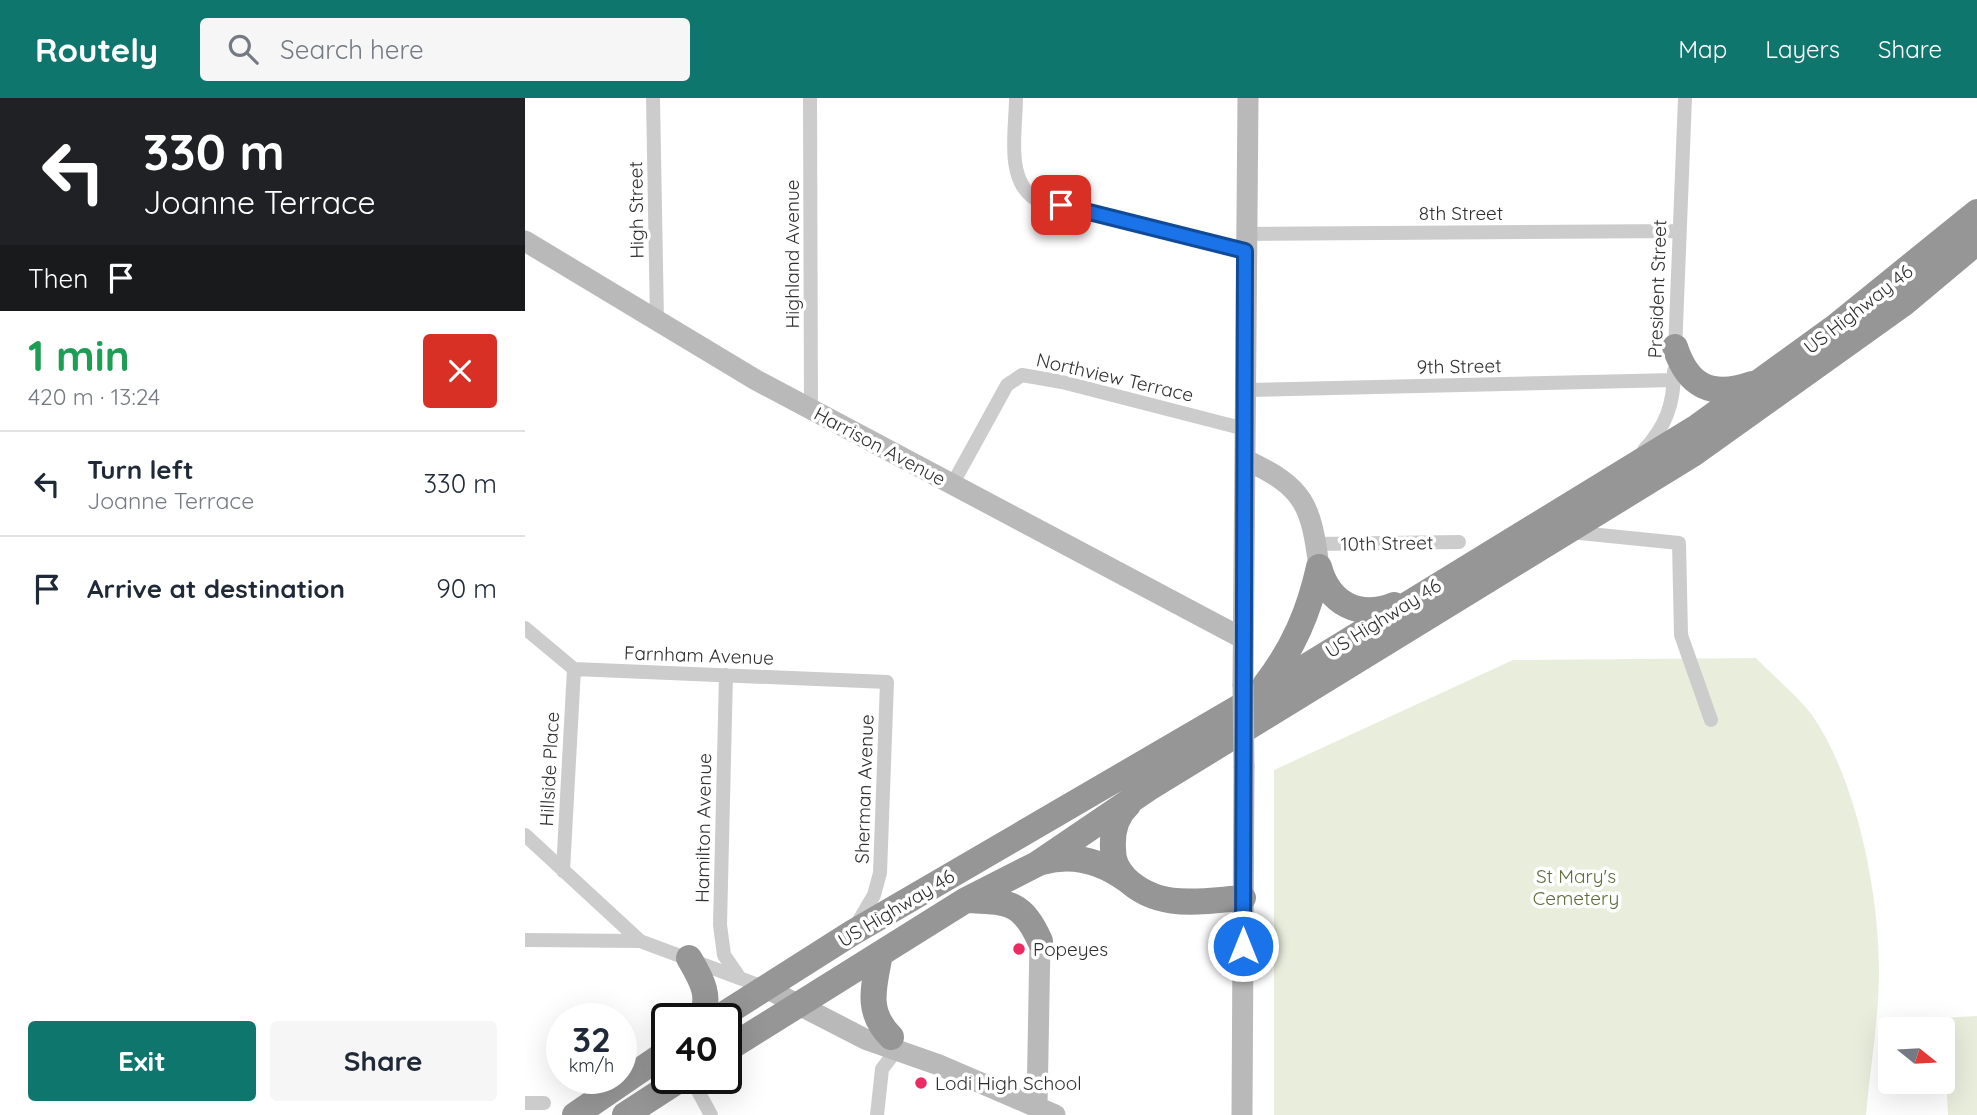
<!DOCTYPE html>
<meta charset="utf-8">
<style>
body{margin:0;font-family:Quicksand,sans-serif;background:#f6f6f7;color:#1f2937;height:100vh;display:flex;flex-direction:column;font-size:26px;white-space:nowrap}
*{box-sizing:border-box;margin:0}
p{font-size:23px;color:#747a83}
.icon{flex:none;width:38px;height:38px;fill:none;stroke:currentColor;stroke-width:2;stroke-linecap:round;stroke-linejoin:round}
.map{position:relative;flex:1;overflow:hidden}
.drawer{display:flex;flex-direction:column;background:#fff;width:525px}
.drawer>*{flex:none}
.hud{background:#202124;color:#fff;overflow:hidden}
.needle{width:46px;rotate:108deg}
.buttons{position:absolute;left:1353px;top:919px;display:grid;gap:14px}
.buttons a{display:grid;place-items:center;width:77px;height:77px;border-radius:7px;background:#fff;box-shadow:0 7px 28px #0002;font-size:35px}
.speed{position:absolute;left:21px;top:905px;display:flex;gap:14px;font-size:35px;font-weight:700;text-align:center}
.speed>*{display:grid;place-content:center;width:91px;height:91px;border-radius:50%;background:#fff;box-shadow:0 7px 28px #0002;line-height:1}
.speed small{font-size:18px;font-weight:400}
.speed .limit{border:4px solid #111;border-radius:10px;background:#fff;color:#111}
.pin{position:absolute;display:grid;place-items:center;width:60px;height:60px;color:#fff;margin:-30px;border-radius:14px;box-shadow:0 4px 10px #0006}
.me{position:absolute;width:77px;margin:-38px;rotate:0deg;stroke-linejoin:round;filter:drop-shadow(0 0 5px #0008)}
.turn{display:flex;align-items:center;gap:24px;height:147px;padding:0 28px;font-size:32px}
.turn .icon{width:91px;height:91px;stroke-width:2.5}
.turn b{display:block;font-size:49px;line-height:60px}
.then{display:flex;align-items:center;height:66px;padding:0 28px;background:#0003;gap:14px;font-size:26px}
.round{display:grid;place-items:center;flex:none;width:74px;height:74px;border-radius:7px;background:#f6f6f7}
.headline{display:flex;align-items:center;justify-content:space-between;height:119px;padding:0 28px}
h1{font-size:42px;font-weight:700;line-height:52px;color:#1e9e55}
.button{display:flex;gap:14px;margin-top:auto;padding:14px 28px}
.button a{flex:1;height:80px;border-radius:7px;background:#0f766e;color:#fff;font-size:28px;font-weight:700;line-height:80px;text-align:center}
.button a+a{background:#f6f6f7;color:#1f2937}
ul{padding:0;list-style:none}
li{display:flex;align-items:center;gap:21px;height:105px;padding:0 28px;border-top:2px solid #e0e1e3}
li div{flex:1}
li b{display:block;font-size:26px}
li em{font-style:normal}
header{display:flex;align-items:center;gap:42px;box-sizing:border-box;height:98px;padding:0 35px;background:#0f766e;color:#fff}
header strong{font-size:33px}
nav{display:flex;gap:38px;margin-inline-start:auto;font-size:24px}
.search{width:490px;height:63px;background:#f6f6f7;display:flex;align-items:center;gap:18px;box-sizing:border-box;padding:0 24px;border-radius:7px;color:#747a83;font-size:26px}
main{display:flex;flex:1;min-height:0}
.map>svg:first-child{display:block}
</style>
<header>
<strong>Routely</strong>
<div class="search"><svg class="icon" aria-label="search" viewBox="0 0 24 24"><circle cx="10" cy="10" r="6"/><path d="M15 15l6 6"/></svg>Search here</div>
<nav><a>Map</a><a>Layers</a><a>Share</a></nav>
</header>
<main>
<section class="drawer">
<div class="hud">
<div class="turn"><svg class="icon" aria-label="left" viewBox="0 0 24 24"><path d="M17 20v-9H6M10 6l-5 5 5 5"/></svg><div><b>330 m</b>Joanne Terrace</div></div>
<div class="then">Then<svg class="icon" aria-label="arrive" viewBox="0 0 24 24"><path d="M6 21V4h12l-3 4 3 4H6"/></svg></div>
</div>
<div class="headline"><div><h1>1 min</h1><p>420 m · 13:24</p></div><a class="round" style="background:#d93025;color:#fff"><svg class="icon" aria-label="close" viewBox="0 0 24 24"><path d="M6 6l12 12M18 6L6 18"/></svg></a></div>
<ul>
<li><svg class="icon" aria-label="left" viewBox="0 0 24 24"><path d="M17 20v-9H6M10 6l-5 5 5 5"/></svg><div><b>Turn left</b><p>Joanne Terrace</p></div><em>330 m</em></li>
<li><svg class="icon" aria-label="arrive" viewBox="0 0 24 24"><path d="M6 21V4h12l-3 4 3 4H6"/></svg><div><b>Arrive at destination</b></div><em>90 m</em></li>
</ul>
<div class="button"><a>Exit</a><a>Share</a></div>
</section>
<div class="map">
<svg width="1452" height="1017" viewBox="0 0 1452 1017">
<rect width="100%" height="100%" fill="#fff"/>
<!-- green -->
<path fill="#e9eddc" d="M1231 560C1249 579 1272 597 1287 617 1332 682 1354 795 1354 873 1354 921 1345 970 1341 1017H749V672L988 562Z
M1452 918V1017H1423L1418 920Z"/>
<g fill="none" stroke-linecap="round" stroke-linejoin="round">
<!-- street -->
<path stroke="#ccc" stroke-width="14" d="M128 0 132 223
M285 0 286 311
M491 0C491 32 480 81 510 101L720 154
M720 136 1153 133
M1150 253 1160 0
M721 292 1149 282
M1119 352C1141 328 1149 306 1149 273
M427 387 482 287 497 277 537 284 720 331
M1045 434 1154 445 1156 537 1186 622
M791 446 934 444
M0 530 49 571 362 584 355 775 349 797 332 826
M201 577 195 827 199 857 214 879
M0 737 115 843 241 890
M38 773 49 571
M0 842 115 843
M166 980 186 1017
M0 1005H19
M352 1017 357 971 370 954"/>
<!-- secondary -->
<path stroke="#b9b9b9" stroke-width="21" d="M0 143 231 282 717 540
M721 362C779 389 786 406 794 469
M718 587 723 0
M241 890 340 941 414 967 530 1017
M512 1008 515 843
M717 1017 719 669"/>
<!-- highway -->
<path stroke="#969696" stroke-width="26" d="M1150 249C1163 289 1187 300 1227 286
M794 469C804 506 834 521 869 507
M740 587C768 551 784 514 794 469
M603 707C591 718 587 735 588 751 588 763 592 771 600 780 634 813 675 803 718 800
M517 764C548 755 576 763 602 782
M443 802C483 804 497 803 515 843
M355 856C349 889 340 913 366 939
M164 860C175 879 188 899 175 920
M193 920 327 835 730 600 1172 329 1310 229 1452 114
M201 952 441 802 512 766 624 690 1168 356 1378 206 1452 144
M50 1017 142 954
M100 1017 157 980"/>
<!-- secondary-bridge -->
<path stroke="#b9b9b9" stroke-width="21" d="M718 587 719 669"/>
</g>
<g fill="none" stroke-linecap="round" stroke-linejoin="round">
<!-- route casing -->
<g stroke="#114b97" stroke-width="18">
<path id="route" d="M536 107 720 153 718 848"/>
</g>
<!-- route -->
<use href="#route" stroke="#1a73e8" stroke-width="12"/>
</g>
<!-- markers -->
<g fill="#ec2b62" stroke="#fff" stroke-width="2.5">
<circle cx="494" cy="851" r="7"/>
<circle cx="396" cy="985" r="7"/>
</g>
<g text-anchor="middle" stroke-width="7" stroke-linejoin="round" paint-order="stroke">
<!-- street labels -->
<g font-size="19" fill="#2f2f2f" stroke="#fff">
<text transform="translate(111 112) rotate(-91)" y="7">High Street</text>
<text x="936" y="122">8th Street</text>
<text transform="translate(267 156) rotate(-90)" y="7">Highland Avenue</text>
<text transform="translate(1132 191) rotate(-88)" y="7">President Street</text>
<text transform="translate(1333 211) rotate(-38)" y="7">US Highway 46</text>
<text transform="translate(934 268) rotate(-1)" y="7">9th Street</text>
<text transform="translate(590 279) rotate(13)" y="7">Northview Terrace</text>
<text transform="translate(355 348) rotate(28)" y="7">Harrison Avenue</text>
<text transform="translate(862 445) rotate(-1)" y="7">10th Street</text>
<text transform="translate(858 520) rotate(-32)" y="7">US Highway 46</text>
<text transform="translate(174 557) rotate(2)" y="7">Farnham Avenue</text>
<text transform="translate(24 671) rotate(-87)" y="7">Hillside Place</text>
<text transform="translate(339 691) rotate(-88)" y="7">Sherman Avenue</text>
<text transform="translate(178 730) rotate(-89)" y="7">Hamilton Avenue</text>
<text transform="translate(371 810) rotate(-31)" y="7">US Highway 46</text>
</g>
<!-- park labels -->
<g font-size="19" fill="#5d6d3a" stroke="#fff">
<text x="1051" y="785">St Mary's<tspan x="1051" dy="22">Cemetery</tspan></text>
</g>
<!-- poi labels -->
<g font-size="19" fill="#2f2f2f" stroke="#fff" text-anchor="start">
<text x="508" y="858">Popeyes</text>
<text x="410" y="992">Lodi High School</text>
</g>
</g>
</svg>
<div class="buttons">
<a><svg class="needle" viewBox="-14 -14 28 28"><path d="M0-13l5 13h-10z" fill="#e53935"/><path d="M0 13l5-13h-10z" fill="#747a83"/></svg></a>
</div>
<div class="speed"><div>32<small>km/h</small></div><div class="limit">40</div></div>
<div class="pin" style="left:536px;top:107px;background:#d93025"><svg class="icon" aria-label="arrive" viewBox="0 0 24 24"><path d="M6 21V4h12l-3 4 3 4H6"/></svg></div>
<svg class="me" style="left:718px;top:848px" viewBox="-20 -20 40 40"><circle r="17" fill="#1a73e8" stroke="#fff" stroke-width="3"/><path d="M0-11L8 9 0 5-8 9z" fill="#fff"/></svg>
</div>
</main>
